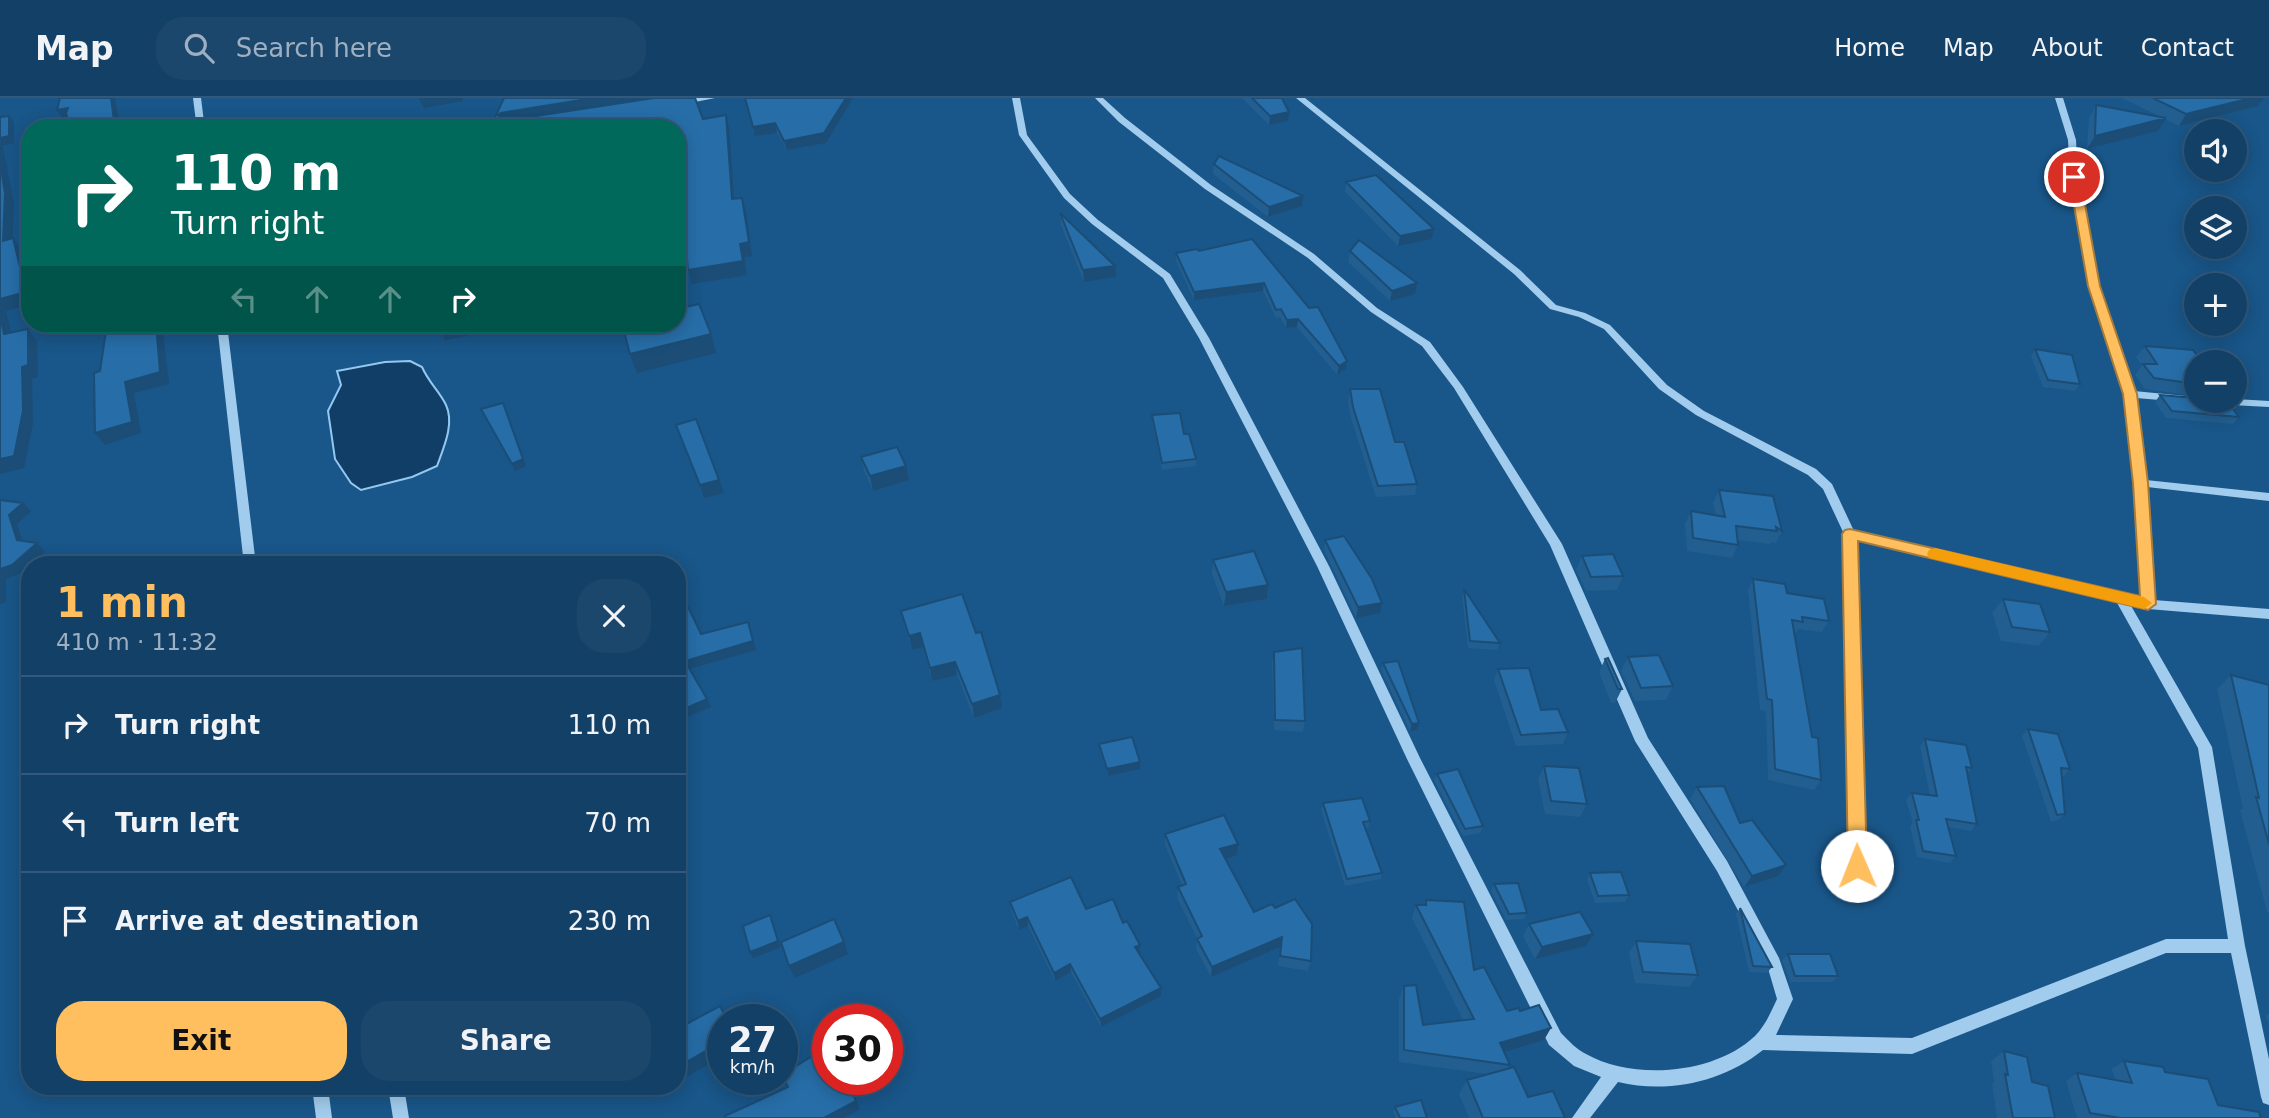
<!DOCTYPE html>
<meta charset="utf-8">
<style>
body{margin:0;font-family:"DejaVu Sans",sans-serif;background:#1c476d;color:#f1f3f6;height:100vh;display:flex;flex-direction:column;font-size:26px;white-space:nowrap}
*{box-sizing:border-box;margin:0}
p{font-size:23px;color:#9dafc0}
.icon{flex:none;width:38px;height:38px;fill:none;stroke:currentColor;stroke-width:2;stroke-linecap:round;stroke-linejoin:round}
.map{position:relative;flex:1;overflow:hidden}
.details{position:absolute;left:21px;top:458px;width:665px;height:539px;display:flex;flex-direction:column;background:#134067;border-radius:28px;box-shadow:0 4px 18px #0003,0 0 0 2px #32597b}
.details>*{flex:none}
.top-card{position:absolute;left:21px;top:21px;width:665px;height:214px;border-radius:28px;box-shadow:0 4px 18px #0003,0 0 0 2px #32597b;background:#00695c;color:#fff;overflow:hidden}
.fabs{position:absolute;left:2184px;top:21px;display:grid;gap:14px}
.fabs a{display:grid;place-items:center;width:63px;height:63px;border-radius:50%;background:#134067;box-shadow:0 4px 18px #0003,0 0 0 2px #32597b;font-size:35px}
.speed{position:absolute;left:707px;top:906px;display:flex;gap:14px;font-size:35px;font-weight:700;text-align:center}
.speed>*{display:grid;place-content:center;width:91px;height:91px;border-radius:50%;background:#134067;box-shadow:0 4px 18px #0003,0 0 0 2px #32597b;line-height:1}
.speed small{font-size:18px;font-weight:400}
.speed .limit{border:10px solid #d22;background:#fff;color:#111}
.pin{position:absolute;display:grid;place-items:center;width:60px;height:60px;color:#fff;margin:-30px;border:4px solid #fff;border-radius:50%;box-shadow:0 2px 7px #0007}
.me{position:absolute;width:77px;margin:-38px;rotate:359deg;stroke-linejoin:round;filter:drop-shadow(0 0 5px #0008)}
.turn{display:flex;align-items:center;gap:24px;height:147px;padding:0 35px;font-size:32px}
.turn .icon{width:91px;height:91px;stroke-width:2.5}
.turn b{display:block;font-size:49px;line-height:60px}
.lanes{display:flex;align-items:center;height:66px;padding:0 35px;background:#0003;justify-content:center;gap:35px;direction:ltr}
.lanes .off{opacity:.35}
.round{display:grid;place-items:center;flex:none;width:74px;height:74px;border-radius:28px;background:#1c476d}
.overview{display:flex;align-items:center;justify-content:space-between;height:119px;padding:0 35px}
h1{font-size:42px;font-weight:800;line-height:52px;color:#ffbf5e}
.primary-button{display:flex;gap:14px;margin-top:auto;padding:14px 35px}
.primary-button a{flex:1;height:80px;border-radius:28px;background:#ffbf5e;color:#111;font-size:28px;font-weight:800;line-height:80px;text-align:center}
.primary-button a+a{background:#1c476d;color:#f1f3f6}
ul{padding:0;list-style:none}
li{display:flex;align-items:center;gap:21px;height:98px;padding:0 35px;border-top:2px solid #32597b}
li div{flex:1}
li b{display:block;font-size:26px}
li em{font-style:normal}
header{display:flex;align-items:center;gap:42px;box-sizing:border-box;height:98px;padding:0 35px;background:#134067;border-bottom:2px solid #32597b}
header strong{font-size:33px}
nav{display:flex;gap:38px;margin-inline-start:auto;font-size:24px}
.search{width:490px;height:63px;background:#1c476d;display:flex;align-items:center;gap:18px;box-sizing:border-box;padding:0 24px;border-radius:28px;color:#9dafc0;font-size:26px}
.map>svg:first-child{display:block}
</style>
<header>
<strong>Map</strong>
<div class="search"><svg class="icon" aria-label="search" viewBox="0 0 24 24"><circle cx="10" cy="10" r="6"/><path d="M15 15l6 6"/></svg>Search here</div>
<nav><a>Home</a><a>Map</a><a>About</a><a>Contact</a></nav>
</header>
<div class="map">
<svg width="2269" height="1020" viewBox="0 0 2269 1020">
<rect width="100%" height="100%" fill="#195689"/>
<!-- water -->
<path fill="#103e67" stroke="#94c8f0" stroke-width="2" d="M410 263 422 269C429 285 440 294 446 307 455 326 443 351 437 368L412 379 361 392 351 385 335 361 328 313 341 287 337 273 385 264Z"/>
<g fill="none" stroke-linecap="round" stroke-linejoin="round">
<!-- minor -->
<path fill="#a1cced" fill-rule="evenodd" d="M193 0H201L204 24 207 30H199L196 24Z
M697 0H715L680 7 676 5Z
M1012 0H1020L1027 37 1070 96 1098 122 1170 176 1209 240 1329 468 1420 660 1561 935C1569 943 1576 951 1586 956 1634 983 1715 976 1755 938 1765 928 1771 914 1777 901L1767 867 1717 773 1635 643 1550 447 1454 290 1422 248 1371 214 1308 160 1205 91 1119 24 1095 0H1103L1125 20 1211 87 1314 156 1377 210 1430 244 1463 289 1562 446 1648 640 1727 763 1779 860 1793 901 1776 937 1912 940 2166 841H2228L2198 650 2116 503 1856 441 1864 768 1862 773 1857 774 1852 773 1850 768 1844 436 1823 391 1808 377 1696 317 1659 291 1604 231 1579 219 1550 211 1514 176 1296 0H1305L1520 172 1556 207 1585 215 1610 227 1667 287 1704 313 1816 371 1832 386 1854 433 2142 500 2135 385 2125 296 2089 188 2070 79 2068 42 2055 0H2063L2076 42 2078 79 2099 188 2134 293 2196 299V303H2201L2196 305 2136 300 2146 382 2269 395V403L2147 389 2154 502 2269 511V521L2148 511 2130 506 2212 649 2245 848 2269 961V1007L2263 1005 2261 999 2231 855H2166L1912 956 1763 952C1723 984 1668 996 1618 984L1590 1020H1572L1601 979 1574 968 1549 947 1407 661 1317 468 1199 240 1163 180 1092 126 1064 100 1019 37Z
M217 226H227L256 467H244Z
M2235 301 2269 303V309L2212 306 2207 303H2235Z
M312 989H328L332 1020H316Z
M388 989H404L409 1020H393Z"/>
</g>
<!-- wall -->
<path fill="#225f90" d="M744 0 826 45 787 52 777 35 755 38Z
M1242 0H1282L1288 23 1269 27Z
M2122 0H2264L2258 8 2179 28 2165 21 2158 33 2087 51 2089 20 2096 7 2161 19Z
M1214 66 1302 108 1268 119 1213 76Z
M1346 84 1434 131 1432 141 1398 148 1345 94Z
M1060 115 1116 179 1084 184 1061 127Z
M1252 141 1347 263 1346 271 1337 277 1297 229 1286 230 1280 219 1276 220 1263 193 1194 202 1176 163V155L1199 153Z
M1350 153 1415 196 1390 203 1348 164Z
M2145 248 2196 264V298L2145 291 2135 277 2142 267 2136 259Z
M2035 251 2080 286 2075 293 2043 289 2031 258Z
M1350 291 1417 386 1415 397 1376 399 1351 320 1348 303Z
M2160 297 2239 319 2233 326 2166 320 2155 304Z
M1152 317 1184 336 1196 361V368L1162 372 1152 324Z
M861 359 906 368 909 382 873 393 864 373Z
M1719 392 1782 433 1775 446 1772 444 1770 446 1738 442V447L1732 460 1687 453 1685 426 1691 413 1716 417 1713 405Z
M1325 442 1380 515 1356 520 1324 452Z
M1582 458 1623 478 1617 492 1586 493 1576 472Z
M1213 462 1268 487 1267 501 1224 508 1212 476Z
M1753 481 1829 523 1822 534 1798 531 1796 535 1794 534 1812 639 1821 682 1814 692 1768 682 1766 613 1760 612 1748 492Z
M1464 491 1500 545 1497 552 1468 550 1462 498Z
M2003 501 2050 534 2039 548 2001 543 1992 515Z
M901 513 976 535 1000 597 1002 610 974 620 957 577 932 583 923 549 912 552 904 527Z
M1274 554 1305 623 1303 634 1274 632 1272 565Z
M1628 559 1673 588 1666 602 1635 603 1621 573Z
M1605 561 1622 591 1615 605H1611L1599 574Z
M1383 565 1419 625 1417 632 1410 633 1381 572Z
M1498 571 1541 612 1568 634 1563 646 1516 648 1494 582Z
M2231 577 2269 587V815L2267 814 2240 712 2243 710 2217 591Z
M2028 631 2070 671 2064 678H2062L2065 716 2058 722 2051 724 2022 638Z
M1925 641 1972 670 1967 676 1977 726 1971 733 1948 729 1956 758 1950 765 1917 759 1910 728 1913 725 1906 702 1912 695 1930 698 1920 648Z
M1099 646 1140 664V671L1108 678 1100 652Z
M1544 668 1587 706 1580 719 1545 716 1538 681Z
M1437 676 1483 728 1481 735 1463 738 1434 682Z
M1697 689 1740 725 1778 778 1744 789 1690 701Z
M1323 705 1370 723 1368 730H1365L1382 775 1381 781 1345 788 1321 712Z
M1165 736 1238 746 1237 757 1225 761 1254 814 1311 863 1308 873 1278 868 1280 849 1211 879 1196 851 1197 840 1177 800 1178 789 1182 787 1165 747Z
M1590 775 1629 797 1625 804 1595 805 1587 781Z
M1494 786 1527 815 1524 821 1506 822 1491 793Z
M1426 802 1474 872 1507 913H1520L1544 942 1504 954 1510 967 1507 971 1528 999 1565 1020H1469L1459 996 1467 982 1487 976 1399 964V901L1404 888 1423 927 1463 922 1412 820 1416 807H1424Z
M1010 804 1086 811 1123 825 1140 847 1139 856 1161 890V898L1101 929 1071 874 1055 883 1028 828 1019 832 1011 813Z
M1740 810 1772 869 1767 875 1749 874 1736 816Z
M1529 826 1586 848 1535 861 1523 838Z
M1636 843 1698 877 1689 889 1635 885 1629 855Z
M1788 856 1838 878 1832 884H1790L1782 862Z
M2269 915V926L2265 918Z
M2004 953 2032 984 2055 1020H1997L1992 986 1994 984 1991 963Z
M2124 963 2165 974 2218 1007 2261 1020H2077L2066 983 2077 975 2116 982 2111 971Z
M1395 1009 1427 1020H1396L1393 1014Z"/>
<!-- shaded-wall -->
<path fill="#1b4d76" d="M111 0H115L120 30H116Z
M419 0H463V3L424 10Z
M594 0H678L506 27 498 17 501 15Z
M846 0H853L826 45 787 52 784 43Z
M2251 0H2264L2258 8 2179 28 2186 16Z
M68 10 74 19 63 21 57 12Z
M1289 14 1288 23 1269 27 1270 18Z
M726 17 729 30 735 115 732 101Z
M9 18 14 24V45L2 48 3 49 14 106 12 155 3 143 0 65V40Z
M2166 20 2158 33 2087 51 2095 38Z
M775 25 777 35 755 38 753 29Z
M680 81 684 95H677V82Z
M1303 98 1302 108 1268 119 1269 109Z
M742 100 746 113 752 158 744 159 747 177 692 186 688 172 740 146Z
M1434 131 1432 141 1398 148 1400 138Z
M13 140 22 152 30 183V207L6 213 14 248 4 236 0 217V201Z
M1115 168 1116 179 1084 184 1083 172Z
M1264 185 1263 193 1194 202V194Z
M1417 185 1415 196 1390 203 1392 193Z
M1298 221 1297 229 1286 230 1287 222Z
M156 226H164L163 234 169 286 134 295 141 335 105 347 95 335 125 284Z
M437 226H475L476 236 445 242Z
M28 231 37 243 38 279 32 281 33 325 24 370 0 376V361L22 269Z
M711 236 716 255 637 275 630 256Z
M1347 263 1346 271 1337 277 1339 268Z
M503 305 526 368 515 373 512 366Z
M906 368 909 382 873 393 870 378Z
M719 382 724 395 704 400 700 387Z
M23 405 31 413 17 426 25 451 17 442 9 417Z
M37 445 45 454 21 475 6 481V504L0 506V471Z
M1268 487 1267 501 1224 508 1226 494Z
M1382 505 1380 515 1356 520 1358 509Z
M748 524 756 552 689 571 685 563Z
M920 535 923 549 912 552 909 538Z
M955 564 957 577 932 583 930 570Z
M1000 597 1002 610 974 620 972 606Z
M707 601 711 609 685 620 682 612Z
M1419 625 1417 632 1410 633 1412 626Z
M1140 664V671L1108 678 1107 671Z
M1238 746 1237 757 1219 763 1220 751Z
M1786 767 1778 778 1744 789 1752 778Z
M770 817 781 849 753 860 750 854Z
M1027 819 1028 828 1019 832 1018 823Z
M1593 836 1586 848 1535 861 1542 849Z
M1282 839 1280 849 1211 879 1212 869Z
M844 844 848 856 795 880 789 868Z
M1140 847V856L1135 858V849Z
M1070 866 1071 874 1055 883 1054 875Z
M1161 890V898L1101 929 1100 921Z
M1551 930 1544 942 1494 957 1500 945Z
M723 943V958L688 978 681 967Z
M856 1003 860 1011 844 1020H824Z"/>
<!-- building -->
<path fill="#276ea8" stroke="#1b4d76" stroke-width="2" d="M60 0H111L115 29 118 28V30H70L66 15 68 10 57 12Z
M504 0H593L501 15 498 17 501 20H523L654 0H695L703 21 726 17 732 101 742 100 749 144 740 146 743 163 688 172 680 81 677 82V30H490Z
M745 0H846L824 35 784 43 775 25 753 29Z
M1252 0H1282L1289 14 1270 18Z
M2153 0H2251L2186 16Z
M2096 7 2166 20 2095 38Z
M9 18V38L0 40V19Z
M1219 58 1303 98 1269 109 1214 66Z
M0 65 5 95 3 143 13 140 26 194 0 201Z
M1376 77 1434 131 1400 138 1346 84Z
M1060 115 1115 168 1083 172Z
M1252 141 1309 210 1318 209 1347 263 1339 268 1298 221 1287 222 1281 211 1276 212 1264 185 1194 194 1176 155 1197 151 1199 153Z
M1359 142 1417 185 1392 193 1350 153Z
M699 206 711 236 630 256 622 226H677V211Z
M0 217 4 236 28 231V267L22 269 23 313 14 358 0 361Z
M107 226H156L160 274 125 284 132 324 95 335 94 275 100 273Z
M2145 248 2193 252 2203 264H2196V286L2154 280 2143 266H2157Z
M2035 251 2072 257 2080 286 2048 282Z
M1350 291H1380L1395 344H1404L1417 386 1378 388 1353 309Z
M2160 297 2196 300V303H2227L2239 319 2172 313Z
M503 305 523 361 512 366 481 311Z
M1180 315 1184 336H1189L1196 361 1162 365 1152 317Z
M696 321 719 382 700 387 676 327Z
M897 349 906 368 870 378 861 359Z
M1719 392 1773 398 1782 433 1776 429 1777 433 1736 428 1738 447 1693 440 1691 413 1725 419Z
M0 402 23 405 9 417 17 442 37 445 12 467 0 471Z
M1344 438 1372 481 1382 505 1358 509 1325 442Z
M1254 453 1268 487 1226 494 1213 462Z
M1613 456 1623 478 1591 479 1582 458Z
M1753 481 1785 486 1787 495 1824 501 1829 523 1802 519 1803 524 1792 522 1812 639 1818 640 1821 682 1775 671 1772 602 1767 601Z
M679 490 701 536 748 524 753 543 685 563 707 601 682 612 677 604V491Z
M1464 491 1500 545 1470 543Z
M962 496 976 535 981 534 1000 597 972 606 955 564 930 570 920 535 909 538 901 513Z
M2003 501 2040 506 2050 534 2012 529Z
M1302 550 1305 623 1275 622 1274 554Z
M1659 557 1673 588 1641 590 1628 559Z
M1608 560 1622 591H1618L1605 561Z
M1398 563 1419 625 1412 626 1383 565Z
M1529 570 1541 612 1558 611 1568 634 1521 637 1498 571Z
M2231 577 2269 587V746L2256 699 2259 700Z
M2028 631 2058 636 2070 671 2061 670 2065 716 2057 717Z
M1132 639 1140 664 1107 671 1099 646Z
M1925 641 1966 647 1972 670 1966 669 1977 726 1946 721 1956 758 1923 753 1916 722H1919L1912 695 1937 698Z
M1544 668 1579 670 1587 706 1551 703Z
M1458 671 1483 728 1465 731 1437 676Z
M1724 688 1740 725 1752 722 1786 767 1752 778 1697 689Z
M1362 700 1370 723 1363 724 1382 775 1347 781 1323 705Z
M1224 717 1238 746 1220 751 1254 814 1272 806 1275 810 1295 801 1312 826 1311 863 1280 858 1282 839 1212 869 1197 841 1202 838 1178 789 1186 786 1165 736Z
M1621 774 1629 797 1598 798 1590 775Z
M1071 779 1086 811 1113 801 1123 825 1127 823 1140 847 1135 849 1161 890 1100 921 1070 866 1054 875 1027 819 1018 823 1010 804Z
M1518 785 1527 815 1509 816 1494 786Z
M1426 802 1464 804 1474 872 1484 869 1507 913 1518 910 1520 913 1539 907 1551 930 1500 945 1510 967 1404 952V888L1416 887 1423 927 1474 921 1416 807H1426Z
M1740 810 1772 869 1753 868Z
M1580 814 1593 836 1542 849 1529 826Z
M770 817 778 843 750 854 743 828Z
M834 821 844 844 789 868 781 844Z
M1636 843 1690 846 1698 877 1643 874Z
M1788 856H1830L1838 878H1795Z
M720 908 727 922H723V943L681 967 677 958V931Z
M2004 953 2027 959 2032 984 2048 988 2055 1020H2013L2005 976 2008 977Z
M814 957 829 984 833 982H847L856 1003 824 1020H725V1018L788 989 782 977Z
M2124 963 2163 969 2165 974 2208 981 2218 1007 2259 1014 2261 1020H2120L2090 1015 2077 975 2132 985Z
M1514 969 1528 999 1553 993 1565 1020H1483L1467 982Z
M1421 1002 1427 1020H1400L1395 1009Z"/>
<!-- route -->
<path fill="#ffbf5e" stroke="#a67c3d" stroke-width="2" d="M2074 76 2080 79 2100 188 2137 296 2148 385 2156 506 2148 512 1858 443 1867 768 1864 774 1857 777 1851 774 1848 768 1842 436 1845 432 1850 431 2140 498 2133 385 2123 296 2088 188 2069 79Z"/>
<!-- slow -->
<path fill="#f59e0b" d="M1935 450 2144 499 2152 505 2144 511 1929 460 1927 456 1929 452Z"/>
</svg>
<div class="fabs">
<a><svg class="icon" aria-label="sound" viewBox="0 0 24 24"><path d="M4 9h4l5-4v14l-5-4H4zM17 9q2 3 0 6"/></svg></a>
<a><svg class="icon" aria-label="layers" viewBox="0 0 24 24"><path d="M12 4l9 5-9 5-9-5zM3 14l9 5 9-5"/></svg></a>
<a>+</a>
<a>−</a>
</div>
<div class="speed"><div>27<small>km/h</small></div><div class="limit">30</div></div>
<div class="pin" style="left:2074px;top:79px;background:#d93025"><svg class="icon" aria-label="arrive" viewBox="0 0 24 24"><path d="M6 21V4h12l-3 4 3 4H6"/></svg></div>
<svg class="me" style="left:1857px;top:768px" viewBox="-20 -20 40 40"><circle r="19" fill="#fff"/><path d="M0-13L10 11 0 6-10 11z" fill="#ffbf5e"/></svg>
<div class="top-card">
<div class="turn"><svg class="icon" aria-label="right" viewBox="0 0 24 24"><path d="M7 20v-9h11M14 6l5 5-5 5"/></svg><div><b>110 m</b>Turn right</div></div>
<div class="lanes"><svg class="icon off" aria-label="left" viewBox="0 0 24 24"><path d="M17 20v-9H6M10 6l-5 5 5 5"/></svg><svg class="icon off" aria-label="ahead" viewBox="0 0 24 24"><path d="M12 20V5M6 11l6-6 6 6"/></svg><svg class="icon off" aria-label="ahead" viewBox="0 0 24 24"><path d="M12 20V5M6 11l6-6 6 6"/></svg><svg class="icon" aria-label="right" viewBox="0 0 24 24"><path d="M7 20v-9h11M14 6l5 5-5 5"/></svg></div>
</div>
<section class="details">
<div class="overview"><div><h1>1 min</h1><p>410 m · 11:32</p></div><a class="round"><svg class="icon" aria-label="close" viewBox="0 0 24 24"><path d="M6 6l12 12M18 6L6 18"/></svg></a></div>
<ul>
<li><svg class="icon" aria-label="right" viewBox="0 0 24 24"><path d="M7 20v-9h11M14 6l5 5-5 5"/></svg><div><b>Turn right</b></div><em>110 m</em></li>
<li><svg class="icon" aria-label="left" viewBox="0 0 24 24"><path d="M17 20v-9H6M10 6l-5 5 5 5"/></svg><div><b>Turn left</b></div><em>70 m</em></li>
<li><svg class="icon" aria-label="arrive" viewBox="0 0 24 24"><path d="M6 21V4h12l-3 4 3 4H6"/></svg><div><b>Arrive at destination</b></div><em>230 m</em></li>
</ul>
<div class="primary-button"><a>Exit</a><a>Share</a></div>
</section>
</div>
